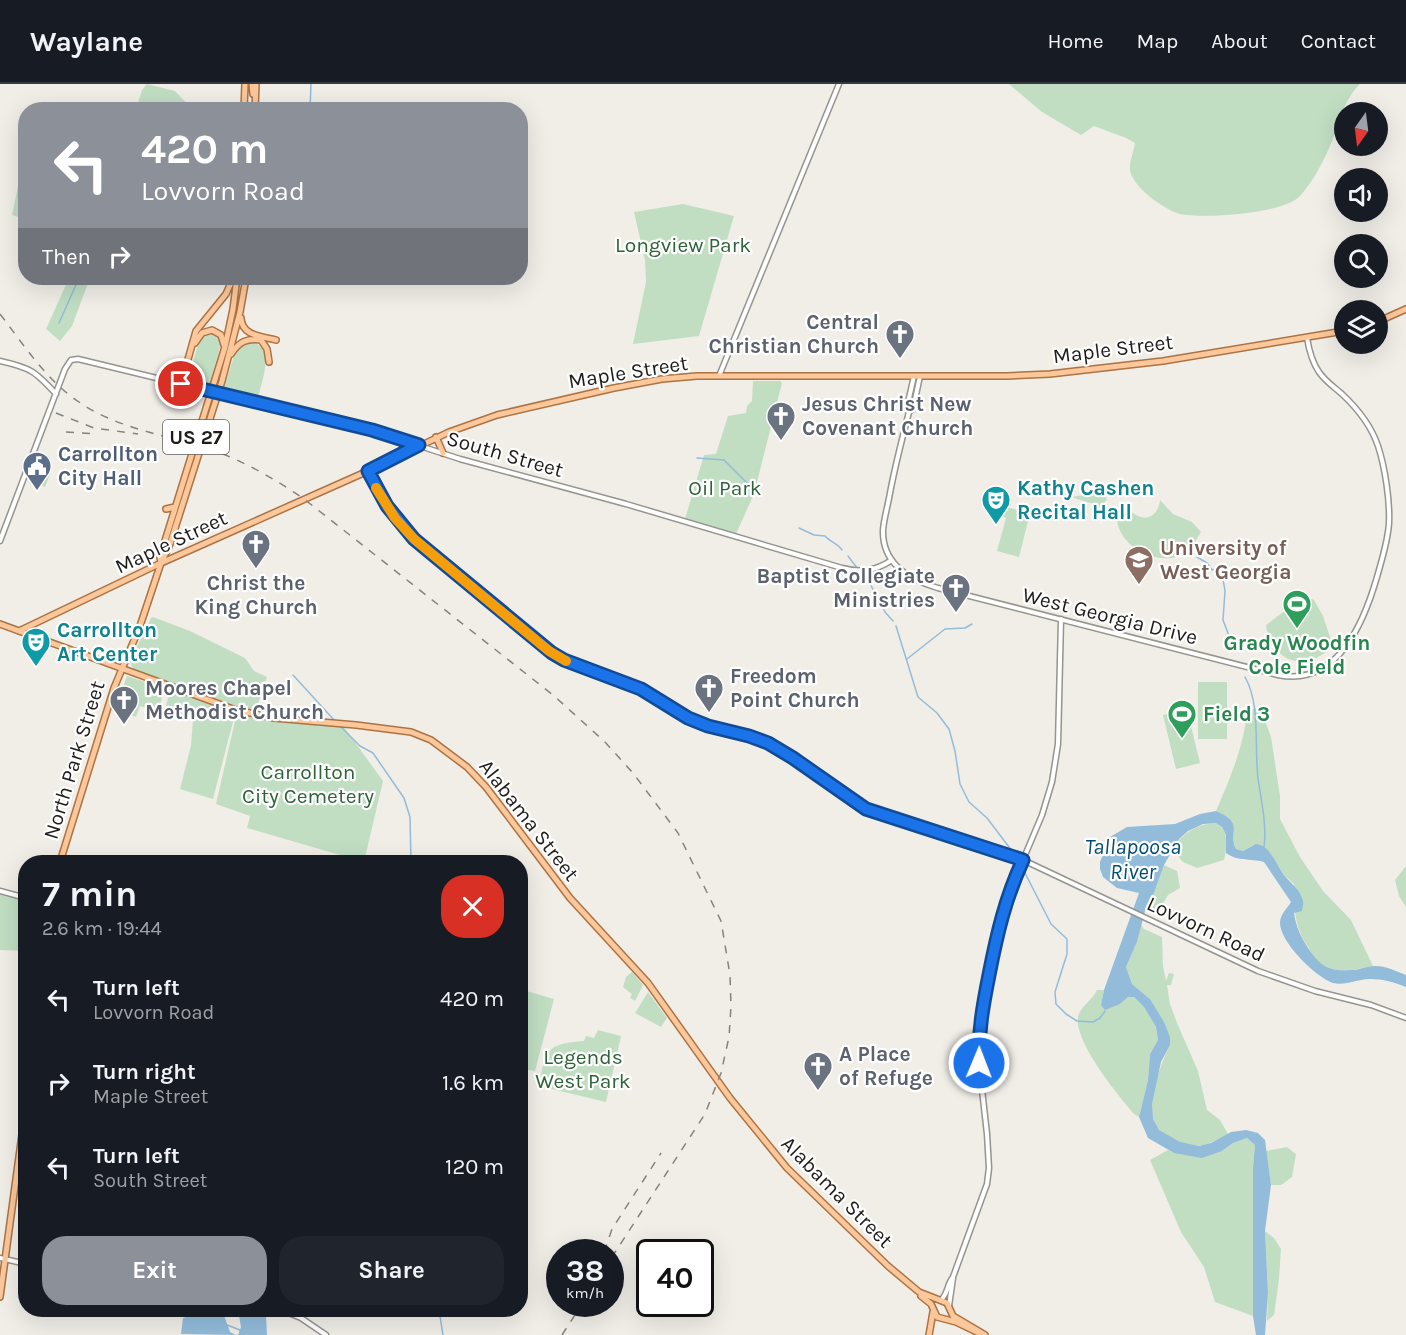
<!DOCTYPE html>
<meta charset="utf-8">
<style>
body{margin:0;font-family:Karla,sans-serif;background:#20242c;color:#f1f3f6;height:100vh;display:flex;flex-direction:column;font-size:22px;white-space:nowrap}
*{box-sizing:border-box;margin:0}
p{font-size:20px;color:#9ea1a6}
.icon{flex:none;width:33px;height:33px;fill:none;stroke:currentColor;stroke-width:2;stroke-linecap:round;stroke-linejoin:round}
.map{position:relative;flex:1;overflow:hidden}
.drawer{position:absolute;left:18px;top:771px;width:510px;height:462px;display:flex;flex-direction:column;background:#171b24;border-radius:24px;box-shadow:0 6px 24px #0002}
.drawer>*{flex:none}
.guide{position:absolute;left:18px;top:18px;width:510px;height:183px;border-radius:24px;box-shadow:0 6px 24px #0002;background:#8c9099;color:#fff;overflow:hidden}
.needle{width:39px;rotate:194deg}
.buttons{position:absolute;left:1334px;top:18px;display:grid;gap:12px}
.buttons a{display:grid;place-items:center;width:54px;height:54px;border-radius:50%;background:#171b24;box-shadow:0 6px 24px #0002;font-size:30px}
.speed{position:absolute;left:546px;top:1155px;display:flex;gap:12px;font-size:30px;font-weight:700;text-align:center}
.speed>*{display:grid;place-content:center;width:78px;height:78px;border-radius:50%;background:#171b24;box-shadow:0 6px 24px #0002;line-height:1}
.speed small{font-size:15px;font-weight:400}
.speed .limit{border:3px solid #111;border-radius:9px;background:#fff;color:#111}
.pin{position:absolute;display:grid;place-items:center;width:51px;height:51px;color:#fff;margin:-26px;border:3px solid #fff;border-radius:50%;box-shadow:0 2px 6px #0007}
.me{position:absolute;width:66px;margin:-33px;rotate:1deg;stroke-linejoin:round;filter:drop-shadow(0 0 4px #0008)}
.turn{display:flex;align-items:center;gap:21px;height:126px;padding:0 24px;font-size:27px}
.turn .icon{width:78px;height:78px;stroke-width:2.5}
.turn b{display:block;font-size:42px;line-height:51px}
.then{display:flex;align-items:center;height:57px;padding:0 24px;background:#0003;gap:12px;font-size:22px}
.round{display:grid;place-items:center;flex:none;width:63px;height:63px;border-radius:24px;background:#20242c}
.head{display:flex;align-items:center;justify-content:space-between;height:102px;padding:0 24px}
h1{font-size:36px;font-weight:700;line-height:45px}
.action{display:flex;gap:12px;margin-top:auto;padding:12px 24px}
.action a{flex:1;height:69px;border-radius:24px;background:#8c9099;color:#fff;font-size:24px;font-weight:700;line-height:69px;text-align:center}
.action a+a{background:#20242c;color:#f1f3f6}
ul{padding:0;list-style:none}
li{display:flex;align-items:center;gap:18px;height:84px;padding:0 24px}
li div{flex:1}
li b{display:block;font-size:22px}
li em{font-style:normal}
header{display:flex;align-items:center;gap:36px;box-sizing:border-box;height:84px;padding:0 30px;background:#171b24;border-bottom:2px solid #363941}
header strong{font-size:28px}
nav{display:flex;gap:33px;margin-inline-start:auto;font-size:21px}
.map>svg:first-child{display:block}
</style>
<header>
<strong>Waylane</strong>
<nav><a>Home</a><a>Map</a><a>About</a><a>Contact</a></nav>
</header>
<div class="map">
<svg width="1406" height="1251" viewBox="0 0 1406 1251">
<rect width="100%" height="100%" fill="#f1eee8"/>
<!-- green -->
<path fill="#c1dec3" d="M147 0 175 7 192 25H136L142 6Z
M1009 0H1360C1343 17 1341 36 1332 57 1325 75 1313 98 1300 112 1283 130 1204 135 1180 130 1165 126 1132 103 1130 86 1129 78 1134 67 1135 59L1126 54 1094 42 1081 51 1042 28Z
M25 86V135L12 131 19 97Z
M683 120 734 132 699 252 633 260 646 198 645 176 634 128Z
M69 194H90L72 242 60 257 46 245Z
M205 249 217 250 221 260 209 302 194 299 189 293 199 256Z
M251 257C275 265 263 292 259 310L252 313 224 305 235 268 239 262Z
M753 297H780L782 299 754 410 736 450 685 435 704 371 716 370 728 332 746 329 747 322 752 317Z
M32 384 50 390 45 403 28 395Z
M1102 408 1104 409 1107 416 1100 422 1071 413Z
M1160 416 1173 430 1192 438 1201 448C1197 454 1193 464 1187 468 1162 485 1120 465 1117 436L1130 426C1142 439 1158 435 1160 416Z
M999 421 1030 429 1019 473 997 467 1006 434 997 429V422Z
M1307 513 1314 516 1323 532 1333 562C1306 589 1272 579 1266 541L1291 522Z
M153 533 190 547 245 574 254 587 267 593 255 628 133 585 130 577 151 534Z
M127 592 164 604 159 628 140 622 136 633 115 625Z
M1198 598H1227V655H1198Z
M173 604 236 626 213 715 180 705 191 661 193 635 165 626 170 606Z
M1256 624 1263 631 1271 653 1280 712V735L1300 773 1323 807 1351 836 1373 882C1357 885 1331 892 1318 878 1314 874 1311 868 1308 863 1294 842 1294 824 1294 800L1285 792 1270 769 1254 761 1243 767 1236 765C1227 746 1246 740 1216 727 1229 697 1244 662 1247 628Z
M1187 626 1200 679 1176 685 1163 631Z
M237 628 276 637 344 643 383 697 364 778 247 744 250 732 216 720Z
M1216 739C1230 747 1227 763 1224 776L1197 784 1183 778 1172 765C1183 749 1196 740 1216 739Z
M1164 781 1177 787 1180 804 1168 811 1159 826 1145 827 1154 809Z
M1406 782V823L1399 812 1395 796Z
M0 809 25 817V867L0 866Z
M1141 841 1144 845 1162 853 1163 882 1166 897 1169 889 1174 890 1171 901H1167L1170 920 1177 939 1198 987 1207 1026 1220 1036 1228 1050C1207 1061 1198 1067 1175 1056 1168 1053 1161 1049 1156 1042 1144 1024 1161 979 1170 961L1150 915 1132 900 1126 883 1137 858Z
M632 888 643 901 635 917 630 914 632 910 623 903 626 893Z
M523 906 554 915 535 987 521 985 520 917Z
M1097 906H1104L1101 921 1120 920 1128 913H1134L1144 923 1156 943 1158 956 1150 970 1148 996 1139 1033 1134 1030C1118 1011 1074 958 1078 933 1081 921 1093 916 1097 906Z
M648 908 667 934 661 943 635 929Z
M598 946 621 952 606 1018 539 1002C546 967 544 960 584 957L586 952 594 954Z
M1247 1054 1255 1061 1253 1083V1232L1215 1218 1204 1183 1181 1148 1150 1076 1168 1066 1174 1069 1222 1067 1233 1059Z
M1287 1063 1296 1070 1292 1093 1281 1101H1271L1266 1067Z
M1265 1147 1274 1154 1281 1165 1279 1195 1274 1231 1267 1237 1268 1209Z"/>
<!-- water -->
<path fill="#92bcda" d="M1216 727C1246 740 1227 747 1236 765L1243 767 1256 760C1270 761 1276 780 1284 791 1290 799 1300 805 1303 817 1304 819 1302 824 1302 827L1294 829C1296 843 1301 853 1308 864 1320 882 1329 888 1351 886 1359 886 1367 882 1375 882 1386 882 1396 887 1406 891V903C1394 898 1383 895 1370 895 1358 895 1345 902 1333 899 1315 893 1279 857 1280 838 1281 829 1287 825 1291 818L1264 778C1249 774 1239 778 1226 769V751L1222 743 1216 739 1203 740 1188 747 1179 755 1164 781 1154 809 1145 827 1137 858 1126 883 1132 900 1150 915 1164 938 1170 953V961L1161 978 1152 1020 1153 1035 1159 1046 1180 1058 1199 1062 1211 1059 1231 1048 1246 1046 1258 1049 1265 1056 1271 1101 1265 1147 1268 1209 1265 1251H1256L1253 1232V1083L1255 1061 1247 1054 1233 1059 1222 1067 1202 1074 1174 1069 1148 1054 1139 1033 1148 996 1150 970 1158 956 1156 943 1144 923 1134 913H1128L1120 920 1105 926 1101 921 1104 906 1139 809 1117 804 1103 793 1100 785V778L1110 753 1127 743 1175 740 1200 730Z
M201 1226H222L230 1248 236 1251 181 1250 183 1234 194 1230Z
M238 1226H246L266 1231 267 1251H238L241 1243Z"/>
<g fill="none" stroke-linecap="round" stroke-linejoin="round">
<!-- stream -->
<path stroke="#92bcda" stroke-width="1.5" d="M310 26 311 0
M59 239 79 194
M697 374 724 376 754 406
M799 444 814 451 825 452C830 458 837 459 842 466
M848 472 857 484
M1197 473 1207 479 1212 486 1221 483 1225 507 1223 536 1234 565
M867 494 885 528 893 537
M896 542 918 613 937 629 949 645 955 667 960 700 969 718 987 734 1012 767
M907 575 945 545 965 544 972 540
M293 591 335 637
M1245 593C1261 621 1254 662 1258 694 1261 717 1267 740 1264 763
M341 643 360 662 373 669 404 714 410 733 411 778
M1024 787 1051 840 1067 855V870L1055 908 1056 920 1066 930 1077 937 1093 938 1100 934 1105 927
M20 824 26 828
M184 1226 195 1229
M439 1226 443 1251
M227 1241 240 1246"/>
<!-- minor casing -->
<g stroke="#96948e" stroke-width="7">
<path id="minor" d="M0 277C31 284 35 287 56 310
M719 292 839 0
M914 292 907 323 909 328C902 355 895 382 890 409 888 421 884 434 883 446 882 480 910 496 938 504L1278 591C1338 603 1364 538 1377 493 1382 475 1388 457 1389 439 1390 417 1385 383 1378 362 1371 341 1358 325 1342 310 1334 303 1325 297 1319 288 1312 278 1309 266 1307 254
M227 311 371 346 460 375 626 420 842 484C861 489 875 487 892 476
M909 328 913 325 920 292
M368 387 387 422 414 455 558 573 641 605 688 634 708 642 749 652 768 659 793 674 866 725 1023 776 1258 887 1315 907 1371 921 1406 934
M0 457 65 285 71 276 78 275 202 305
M0 807 26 814
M0 1174 26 1180
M941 1216C948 1210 947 1200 953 1193L987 1100 989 1084 987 1050 979 979 981 930 1004 821 1042 731 1052 698 1058 660 1061 535
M949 1222 953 1194
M281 1226 301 1234 326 1251"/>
</g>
<!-- major casing -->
<g stroke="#ac7343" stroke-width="8">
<path id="major" d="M252 0 253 10
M244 26 245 0
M255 26 256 0
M241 234C242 252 261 252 276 256
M1377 238 1406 225
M195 259 202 249 212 246 221 251 224 261
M231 270C239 258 246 254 261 256L267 265 269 278
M181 300 196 247 226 210 233 194
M185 301 189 285
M436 353 443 369
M401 355 405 361 403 369
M166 425 175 423
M161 479 160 473 225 263 233 225 237 194
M0 540 236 626 274 634 356 641 411 648 431 656 467 683 486 703 570 814 648 899 730 1014 787 1084 888 1182 919 1208 947 1219 953 1232 985 1251
M19 547 161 479 368 387 449 348 497 331 614 304 662 295 697 292H1007L1050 290 1163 277 1344 247
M60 778 114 604 140 542 161 479 170 460 222 297 240 228 246 194
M921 1212 931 1220 937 1233 956 1238 981 1250
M0 1213 26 1021
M929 1251 933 1228"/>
</g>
<!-- minor -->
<use href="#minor" stroke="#fff" stroke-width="4"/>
<!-- major -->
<use href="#major" stroke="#fbc79b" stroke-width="5"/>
<!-- rail -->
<path stroke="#85837f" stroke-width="1.5" stroke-dasharray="8 8" stroke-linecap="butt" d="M0 230C24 261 46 296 79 318 116 344 165 351 207 364 242 376 275 395 304 415L553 611 605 658 633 689 678 749 721 837 730 891 731 922 729 953 721 989 705 1030 610 1176
M56 329 94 344 138 350
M66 348 98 350
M604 1168 612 1145 661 1069
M562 1251 582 1220"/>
<!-- minor-bridge casing -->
<g stroke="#96948e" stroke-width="7" stroke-linecap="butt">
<path id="minor-bridge" d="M202 305 227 311"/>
</g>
<!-- minor-bridge -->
<use href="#minor-bridge" stroke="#fff" stroke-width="4"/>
</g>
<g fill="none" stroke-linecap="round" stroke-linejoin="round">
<!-- route casing -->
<g stroke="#114b97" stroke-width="15">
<path id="route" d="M181 300 372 346 419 361 368 387 387 422 414 455 552 569 564 576 641 605 688 634 708 642 749 652 768 659 793 674 866 725 1023 776C1005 815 997 850 989 891 983 921 978 949 979 979"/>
</g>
<!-- route -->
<use href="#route" stroke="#1a73e8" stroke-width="10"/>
<!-- slow -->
<path stroke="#f59e0b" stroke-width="10" d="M376 404 395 434 414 455 549 567 566 577"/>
</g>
<!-- icons -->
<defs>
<g id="church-pin" transform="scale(1.5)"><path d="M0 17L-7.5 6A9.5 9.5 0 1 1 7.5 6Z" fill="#6b7280" stroke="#fff"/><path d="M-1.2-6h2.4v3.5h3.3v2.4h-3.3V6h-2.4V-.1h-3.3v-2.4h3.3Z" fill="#fff"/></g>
<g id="civic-pin" transform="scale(1.5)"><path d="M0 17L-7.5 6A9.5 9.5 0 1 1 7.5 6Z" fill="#5c6f8a" stroke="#fff"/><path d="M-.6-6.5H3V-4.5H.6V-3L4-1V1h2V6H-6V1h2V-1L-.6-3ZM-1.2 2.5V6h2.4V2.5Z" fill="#fff"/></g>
<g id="theatre-pin" transform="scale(1.5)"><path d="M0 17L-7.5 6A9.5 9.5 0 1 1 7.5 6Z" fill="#0f9aa8" stroke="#fff"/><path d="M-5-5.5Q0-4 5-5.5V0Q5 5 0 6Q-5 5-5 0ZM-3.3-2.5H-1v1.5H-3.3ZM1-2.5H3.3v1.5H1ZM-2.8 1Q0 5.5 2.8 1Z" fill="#fff"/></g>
<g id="university-pin" transform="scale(1.5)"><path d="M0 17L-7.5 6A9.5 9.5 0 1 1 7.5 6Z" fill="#8d6e63" stroke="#fff"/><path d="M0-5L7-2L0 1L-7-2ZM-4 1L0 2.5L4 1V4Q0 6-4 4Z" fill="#fff"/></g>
<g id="stadium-pin" transform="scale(1.5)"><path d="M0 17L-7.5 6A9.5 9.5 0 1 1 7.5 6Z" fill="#2e9e5b" stroke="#fff"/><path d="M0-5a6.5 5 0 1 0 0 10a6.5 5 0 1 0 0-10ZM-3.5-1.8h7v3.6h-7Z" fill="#fff"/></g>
</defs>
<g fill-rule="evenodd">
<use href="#church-pin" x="900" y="250"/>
<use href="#church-pin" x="781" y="332"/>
<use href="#civic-pin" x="37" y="382"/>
<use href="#theatre-pin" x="996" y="416"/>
<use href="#church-pin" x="256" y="460"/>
<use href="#university-pin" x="1139" y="476"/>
<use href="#church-pin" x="956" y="504"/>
<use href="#stadium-pin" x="1297" y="520"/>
<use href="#theatre-pin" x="36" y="558"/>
<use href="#church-pin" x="709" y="604"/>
<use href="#church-pin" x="124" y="616"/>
<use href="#stadium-pin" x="1182" y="630"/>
<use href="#church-pin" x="818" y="982"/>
</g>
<g text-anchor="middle" stroke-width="4.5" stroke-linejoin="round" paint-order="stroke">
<!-- shield labels -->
<rect fill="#fff" stroke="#62615f" stroke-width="1.5" x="163" y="336" width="66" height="34" rx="4.5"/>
<g font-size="20" font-weight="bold" fill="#1e1d1b">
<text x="196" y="360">US 27</text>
</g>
<!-- park labels -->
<g font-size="21" fill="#2d6336" stroke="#fff">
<text x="683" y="168">Longview Park</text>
<text x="725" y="411">Oil Park</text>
<text x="308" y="695">Carrollton<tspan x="308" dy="24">City Cemetery</tspan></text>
<text x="583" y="980">Legends<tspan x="583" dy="24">West Park</tspan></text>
</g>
<!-- worship labels -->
<g font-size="21" font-weight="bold" fill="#5b616d" stroke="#fff" text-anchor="start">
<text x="879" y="245" text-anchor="end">Central<tspan x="879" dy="24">Christian Church</tspan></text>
<text x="802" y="327">Jesus Christ New<tspan x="802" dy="24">Covenant Church</tspan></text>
<text x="935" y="499" text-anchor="end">Baptist Collegiate<tspan x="935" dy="24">Ministries</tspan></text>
<text x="256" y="506" text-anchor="middle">Christ the<tspan x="256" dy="24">King Church</tspan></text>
<text x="730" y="599">Freedom<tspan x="730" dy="24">Point Church</tspan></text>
<text x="145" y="611">Moores Chapel<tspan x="145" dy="24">Methodist Church</tspan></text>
<text x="839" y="977">A Place<tspan x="839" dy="24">of Refuge</tspan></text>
</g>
<!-- street labels -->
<g font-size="21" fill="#1e1d1b" stroke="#fff">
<text transform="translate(1113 265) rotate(-7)" y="7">Maple Street</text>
<text transform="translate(628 288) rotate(-9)" y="7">Maple Street</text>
<text transform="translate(505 370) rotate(16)" y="7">South Street</text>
<text transform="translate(171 458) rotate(-25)" y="7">Maple Street</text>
<text transform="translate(1110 532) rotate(14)" y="7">West Georgia Drive</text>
<text transform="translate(74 676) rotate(-73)" y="7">North Park Street</text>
<text transform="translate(529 736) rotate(52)" y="7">Alabama Street</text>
<text transform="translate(1206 845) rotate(25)" y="7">Lovvorn Road</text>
<text transform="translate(837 1108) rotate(45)" y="7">Alabama Street</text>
</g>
<!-- service labels -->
<g font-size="21" font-weight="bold" fill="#4e5e75" stroke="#fff" text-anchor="start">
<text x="58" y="377">Carrollton<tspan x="58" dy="24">City Hall</tspan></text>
</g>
<!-- culture labels -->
<g font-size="21" font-weight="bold" fill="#0d838f" stroke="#fff" text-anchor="start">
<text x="1017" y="411">Kathy Cashen<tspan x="1017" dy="24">Recital Hall</tspan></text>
<text x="57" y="553">Carrollton<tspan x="57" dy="24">Art Center</tspan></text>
</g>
<!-- education labels -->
<g font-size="21" font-weight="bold" fill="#785e54" stroke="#fff" text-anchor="start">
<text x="1160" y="471">University of<tspan x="1160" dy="24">West Georgia</tspan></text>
</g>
<!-- leisure labels -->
<g font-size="21" font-weight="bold" fill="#27864d" stroke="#fff">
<text x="1297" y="566">Grady Woodfin<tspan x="1297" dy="24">Cole Field</tspan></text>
<text x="1203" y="637" text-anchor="start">Field 3</text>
</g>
<!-- water labels -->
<g font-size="22" font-style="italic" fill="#004d74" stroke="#fff">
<text x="1133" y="770">Tallapoosa<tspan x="1133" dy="25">River</tspan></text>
</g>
</g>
</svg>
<div class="buttons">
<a><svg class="needle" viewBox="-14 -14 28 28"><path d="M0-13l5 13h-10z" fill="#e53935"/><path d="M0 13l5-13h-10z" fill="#9ea1a6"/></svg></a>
<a><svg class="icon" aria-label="sound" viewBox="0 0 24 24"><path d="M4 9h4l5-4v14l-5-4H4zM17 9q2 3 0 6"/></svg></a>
<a><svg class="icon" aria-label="search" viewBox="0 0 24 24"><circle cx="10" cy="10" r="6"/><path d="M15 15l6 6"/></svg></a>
<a><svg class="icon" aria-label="layers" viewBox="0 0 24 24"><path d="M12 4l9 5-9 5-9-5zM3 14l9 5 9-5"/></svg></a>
</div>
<div class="speed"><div>38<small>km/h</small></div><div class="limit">40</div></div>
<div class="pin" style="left:181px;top:300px;background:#d93025"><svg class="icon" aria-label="arrive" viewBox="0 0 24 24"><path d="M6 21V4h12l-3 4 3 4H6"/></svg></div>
<svg class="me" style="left:979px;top:979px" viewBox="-20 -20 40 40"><circle r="17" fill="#1a73e8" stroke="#fff" stroke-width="3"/><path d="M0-11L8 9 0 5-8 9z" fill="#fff"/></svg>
<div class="guide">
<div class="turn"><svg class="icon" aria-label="left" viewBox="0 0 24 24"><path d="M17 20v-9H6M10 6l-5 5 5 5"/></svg><div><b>420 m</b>Lovvorn Road</div></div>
<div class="then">Then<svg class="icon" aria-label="right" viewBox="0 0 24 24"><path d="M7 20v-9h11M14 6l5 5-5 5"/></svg></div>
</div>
<section class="drawer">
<div class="head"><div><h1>7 min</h1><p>2.6 km · 19:44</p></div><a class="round" style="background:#d93025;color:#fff"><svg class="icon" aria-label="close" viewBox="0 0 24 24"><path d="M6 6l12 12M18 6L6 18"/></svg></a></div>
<ul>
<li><svg class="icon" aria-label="left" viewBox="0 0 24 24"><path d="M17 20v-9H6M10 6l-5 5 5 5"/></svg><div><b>Turn left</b><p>Lovvorn Road</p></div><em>420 m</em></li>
<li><svg class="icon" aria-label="right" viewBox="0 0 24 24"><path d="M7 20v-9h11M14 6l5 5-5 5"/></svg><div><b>Turn right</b><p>Maple Street</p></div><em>1.6 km</em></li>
<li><svg class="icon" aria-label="left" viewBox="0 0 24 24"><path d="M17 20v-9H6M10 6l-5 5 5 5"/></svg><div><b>Turn left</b><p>South Street</p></div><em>120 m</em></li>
</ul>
<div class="action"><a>Exit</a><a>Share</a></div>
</section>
</div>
